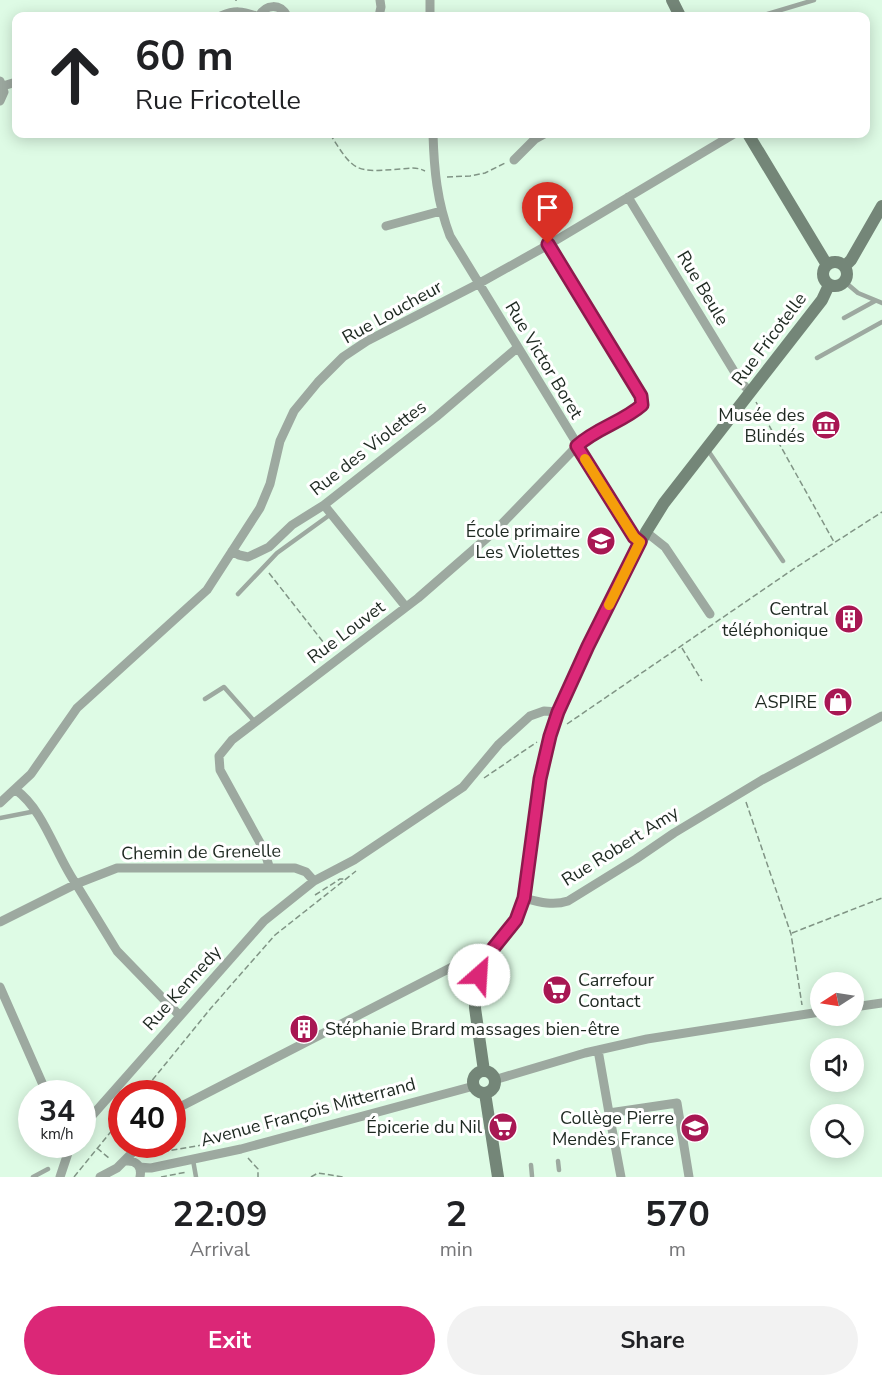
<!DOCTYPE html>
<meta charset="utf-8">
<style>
body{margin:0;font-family:"Nunito Sans",sans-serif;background:#f2f2f2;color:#202124;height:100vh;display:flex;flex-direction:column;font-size:22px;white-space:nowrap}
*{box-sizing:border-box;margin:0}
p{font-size:20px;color:#757577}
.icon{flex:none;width:33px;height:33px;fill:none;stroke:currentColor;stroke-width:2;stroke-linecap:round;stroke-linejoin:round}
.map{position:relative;height:1177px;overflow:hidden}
.sheet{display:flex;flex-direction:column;background:#fff;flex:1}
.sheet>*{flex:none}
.top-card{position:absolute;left:12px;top:12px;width:858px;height:126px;border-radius:12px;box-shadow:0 3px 15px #0003;background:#fff;color:#202124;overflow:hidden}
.needle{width:39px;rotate:258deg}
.fabs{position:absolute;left:810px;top:972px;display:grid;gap:12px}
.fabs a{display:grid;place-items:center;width:54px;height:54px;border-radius:50%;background:#fff;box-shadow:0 3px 15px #0003;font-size:30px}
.speed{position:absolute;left:18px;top:1080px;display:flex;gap:12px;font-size:30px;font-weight:700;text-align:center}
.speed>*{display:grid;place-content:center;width:78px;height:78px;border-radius:50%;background:#fff;box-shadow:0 3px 15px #0003;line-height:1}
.speed small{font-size:15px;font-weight:400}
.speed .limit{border:9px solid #d22;background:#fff;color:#111}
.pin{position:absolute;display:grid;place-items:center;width:51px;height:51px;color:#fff;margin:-62px -26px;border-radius:50% 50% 50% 0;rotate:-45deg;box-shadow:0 0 6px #0007}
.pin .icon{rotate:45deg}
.me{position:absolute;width:66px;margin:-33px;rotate:26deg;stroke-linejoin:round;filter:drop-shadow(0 0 4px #0008)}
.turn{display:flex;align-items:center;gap:21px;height:126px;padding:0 24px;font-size:27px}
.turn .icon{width:78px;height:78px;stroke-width:2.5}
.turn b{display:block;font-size:42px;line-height:51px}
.eta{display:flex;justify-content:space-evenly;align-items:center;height:102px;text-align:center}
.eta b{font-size:36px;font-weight:700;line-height:42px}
.cta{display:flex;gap:12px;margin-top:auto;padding:12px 24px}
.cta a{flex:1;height:69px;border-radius:36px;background:#db2777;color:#fff;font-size:24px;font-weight:700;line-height:69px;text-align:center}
.cta a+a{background:#f2f2f2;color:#202124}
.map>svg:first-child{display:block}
</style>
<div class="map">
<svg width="882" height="1177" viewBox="0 0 882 1177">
<rect width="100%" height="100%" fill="#defbe5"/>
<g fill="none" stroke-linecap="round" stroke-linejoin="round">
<!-- path -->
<path stroke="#809485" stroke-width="1.5" stroke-dasharray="6 3" stroke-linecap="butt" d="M236 1V0
M330 134C355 174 356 172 402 169 411 168 417 167 425 171
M447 177 470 176 485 173 505 163
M756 402 834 542
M269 573 331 652
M682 648 702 681
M567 724 795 568 882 512
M484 778 537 742
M746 802 791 934 802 1005
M315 895 340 879H344
M792 933 882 898
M141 1094 211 1008 275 935 356 871
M97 1148 110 1159
M146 1151 149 1154 221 1142
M248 1158 258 1169V1177
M74 1177 122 1118
M161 1177 187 1172
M311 1177 318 1173 343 1177"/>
<!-- lane -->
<path stroke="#9da9a0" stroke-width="4.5" d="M761 16 814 0
M845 282 858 293 882 303
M844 318 875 301
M817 358 882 322
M707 449 783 561
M238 594 277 553 331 514
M205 699 224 687 255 722
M0 818 36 811
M193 1160 196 1177
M558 1161 559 1170
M531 1165 532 1176
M33 1177 48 1169"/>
<!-- street -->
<path stroke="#9da9a0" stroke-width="9" d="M430 0V16
M221 16C235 10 242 11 256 16
M259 16C266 4 280 3 287 16
M379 16 381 7 380 0
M0 81 4 92 0 101
M3 86 16 82
M433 134C434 169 437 202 450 236L634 537 640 542
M514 160 535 139 544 134
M628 197 740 381 751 393
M386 226 441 211
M324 505 406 607
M646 532 665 547 710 614
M232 551 239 555 248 557 269 547 292 525 324 505 436 417 517 348
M16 790C44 810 56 856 76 884L117 868H295L306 872 314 881
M0 803 31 774 77 708 207 590 260 508 270 484 280 441 294 411 318 382 343 357 367 341 478 284 548 245 734 134
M269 866 264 850 220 770 219 756 232 740 418 598 496 530 582 441 634 412 642 404 641 396 548 245
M524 898C539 902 553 906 568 901L636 859 674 833 762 780 882 716
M0 922 76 884 117 951 179 1015
M0 987 47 1094
M854 1007 882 1003
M598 1050 609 1113
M494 1080 585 1053 647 1039 820 1012
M172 1111 456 965 469 962 482 965
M82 1127 264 921 314 881 354 860 463 787 499 744 530 716 544 711 558 712
M126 1161C137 1160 142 1167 140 1177
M139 1167 151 1168 241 1149 474 1086
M60 1177 71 1144
M100 1177 117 1168 141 1144
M621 1177 609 1113 677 1103 689 1177"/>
<!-- secondary -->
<path stroke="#748678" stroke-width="12" d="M672 0 680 16
M748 134 827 265
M823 274a12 12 0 1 1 24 0a12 12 0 1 1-24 0Z
M845 266 851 260 882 206
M484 1071 475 1008 476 986 482 965 487 955 516 920 524 898 540 779 550 736 558 712 588 646 646 532 664 503 822 300 829 285
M473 1082a11 11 0 1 1 22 0a11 11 0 1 1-22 0Z
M485 1093 498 1177"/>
</g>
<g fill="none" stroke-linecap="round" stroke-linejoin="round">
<!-- route casing -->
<g stroke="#8e194d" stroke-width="15">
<path id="route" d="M479 975 487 956 516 920 524 898 540 779 550 736 558 712 588 646 640 542 634 537 577 446C596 428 623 422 642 405L641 396 548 244"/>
</g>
<!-- route -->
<use href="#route" stroke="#db2777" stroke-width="10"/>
<!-- slow -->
<path stroke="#f59e0b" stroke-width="10" d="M585 459 634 537 640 542 609 605"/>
</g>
<!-- icons -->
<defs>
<g id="museum-disc" transform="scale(1.5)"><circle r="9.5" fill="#a81753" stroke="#fff"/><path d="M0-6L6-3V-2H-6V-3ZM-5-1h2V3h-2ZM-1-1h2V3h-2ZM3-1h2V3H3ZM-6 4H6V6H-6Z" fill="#fff"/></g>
<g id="school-disc" transform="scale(1.5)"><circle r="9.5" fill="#a81753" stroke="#fff"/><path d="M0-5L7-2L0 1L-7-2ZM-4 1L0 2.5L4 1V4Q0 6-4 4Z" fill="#fff"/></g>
<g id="building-disc" transform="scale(1.5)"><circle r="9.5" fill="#a81753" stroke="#fff"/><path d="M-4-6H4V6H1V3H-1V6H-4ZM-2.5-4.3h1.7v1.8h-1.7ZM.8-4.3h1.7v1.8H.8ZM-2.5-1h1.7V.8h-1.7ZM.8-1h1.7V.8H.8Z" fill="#fff"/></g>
<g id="shop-disc" transform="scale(1.5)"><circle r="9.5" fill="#a81753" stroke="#fff"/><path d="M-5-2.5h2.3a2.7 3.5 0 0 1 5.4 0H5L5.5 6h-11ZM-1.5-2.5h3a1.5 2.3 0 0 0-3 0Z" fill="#fff"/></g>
<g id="supermarket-disc" transform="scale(1.5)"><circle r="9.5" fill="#a81753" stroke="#fff"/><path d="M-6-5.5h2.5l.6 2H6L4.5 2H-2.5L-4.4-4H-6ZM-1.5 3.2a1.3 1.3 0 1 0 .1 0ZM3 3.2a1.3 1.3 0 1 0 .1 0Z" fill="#fff"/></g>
</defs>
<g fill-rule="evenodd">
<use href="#museum-disc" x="826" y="425"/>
<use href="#school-disc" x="601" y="541"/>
<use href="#building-disc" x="849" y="619"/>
<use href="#shop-disc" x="838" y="702"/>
<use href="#supermarket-disc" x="557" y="990"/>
<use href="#building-disc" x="304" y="1029"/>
<use href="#supermarket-disc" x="503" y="1127"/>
<use href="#school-disc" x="695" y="1128"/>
</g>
<g text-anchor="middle" stroke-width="6" stroke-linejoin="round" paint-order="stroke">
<!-- street labels -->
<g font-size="18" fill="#1e2921" stroke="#fff">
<text transform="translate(703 288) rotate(59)" y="6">Rue Beule</text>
<text transform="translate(392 312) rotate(-29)" y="6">Rue Loucheur</text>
<text transform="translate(769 339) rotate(-53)" y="6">Rue Fricotelle</text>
<text transform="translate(544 360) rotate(59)" y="6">Rue Victor Boret</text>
<text transform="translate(368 448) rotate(-38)" y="6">Rue des Violettes</text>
<text transform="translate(346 632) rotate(-37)" y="6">Rue Louvet</text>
<text transform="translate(620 846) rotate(-32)" y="6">Rue Robert Amy</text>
<text transform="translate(201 852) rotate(-1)" y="6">Chemin de Grenelle</text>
<text transform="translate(182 988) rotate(-48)" y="6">Rue Kennedy</text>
<text transform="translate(308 1112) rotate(-15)" y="6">Avenue François Mitterrand</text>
</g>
<!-- poi labels -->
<g font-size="18" fill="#1e2921" stroke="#fff" text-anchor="end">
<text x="805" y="421">Musée des<tspan x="805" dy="21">Blindés</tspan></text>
<text x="580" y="537">École primaire<tspan x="580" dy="21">Les Violettes</tspan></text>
<text x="828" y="615">Central<tspan x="828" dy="21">téléphonique</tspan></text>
<text x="817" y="708">ASPIRE</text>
<text x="578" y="986" text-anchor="start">Carrefour<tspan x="578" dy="21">Contact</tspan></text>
<text x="325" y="1035" text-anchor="start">Stéphanie Brard massages bien-être</text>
<text x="674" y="1124">Collège Pierre<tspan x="674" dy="21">Mendès France</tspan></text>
<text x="482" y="1133">Épicerie du Nil</text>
</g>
</g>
</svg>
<div class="fabs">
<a><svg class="needle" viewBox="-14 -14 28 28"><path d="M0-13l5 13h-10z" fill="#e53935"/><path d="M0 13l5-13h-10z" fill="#757577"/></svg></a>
<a><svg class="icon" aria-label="sound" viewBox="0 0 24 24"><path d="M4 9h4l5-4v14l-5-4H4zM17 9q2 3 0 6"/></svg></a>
<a><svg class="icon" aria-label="search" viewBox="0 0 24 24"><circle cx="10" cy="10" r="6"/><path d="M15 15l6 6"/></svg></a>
</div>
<div class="speed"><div>34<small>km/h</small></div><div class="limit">40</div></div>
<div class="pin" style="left:548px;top:244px;background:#d93025"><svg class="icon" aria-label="arrive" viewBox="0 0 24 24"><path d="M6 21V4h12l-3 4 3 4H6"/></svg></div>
<svg class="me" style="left:479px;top:975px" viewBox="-20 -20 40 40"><circle r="19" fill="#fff"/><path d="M0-13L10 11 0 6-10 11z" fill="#db2777"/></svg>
<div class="top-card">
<div class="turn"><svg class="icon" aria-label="ahead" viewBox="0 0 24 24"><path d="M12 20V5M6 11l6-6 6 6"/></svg><div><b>60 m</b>Rue Fricotelle</div></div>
</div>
</div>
<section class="sheet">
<div class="eta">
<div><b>22:09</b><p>Arrival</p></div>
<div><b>2</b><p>min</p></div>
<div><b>570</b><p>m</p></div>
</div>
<div class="cta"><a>Exit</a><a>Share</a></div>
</section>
